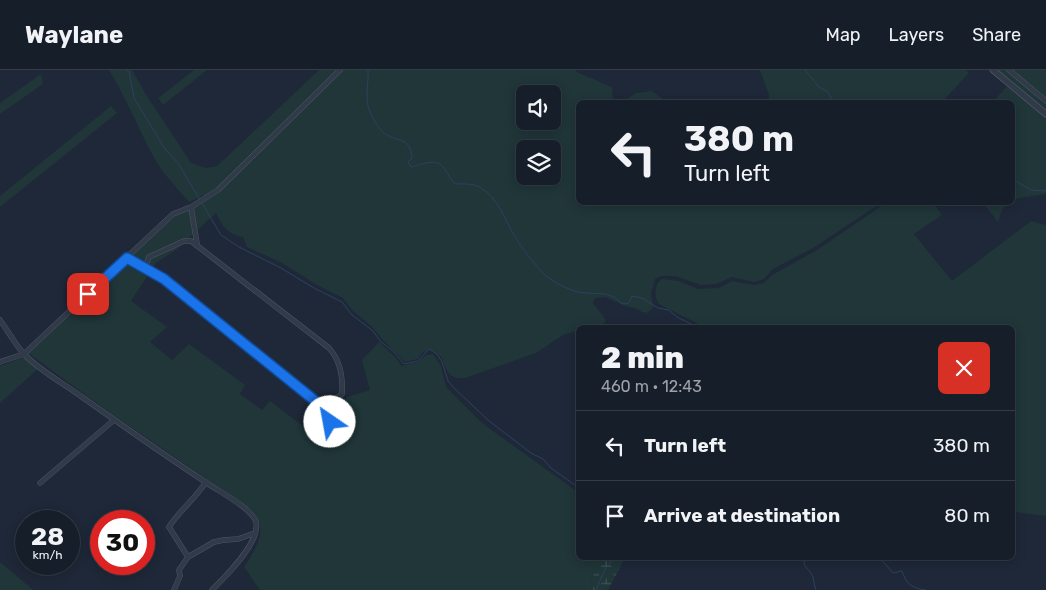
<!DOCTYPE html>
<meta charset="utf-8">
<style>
body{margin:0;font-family:Rubik,sans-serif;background:#232b36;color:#f1f3f6;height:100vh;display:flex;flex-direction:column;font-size:19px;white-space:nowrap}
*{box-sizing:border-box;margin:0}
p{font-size:16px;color:#9ea2a8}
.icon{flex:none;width:28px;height:28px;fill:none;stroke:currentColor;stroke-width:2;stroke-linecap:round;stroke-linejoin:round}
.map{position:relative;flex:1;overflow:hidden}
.side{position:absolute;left:576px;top:255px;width:439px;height:235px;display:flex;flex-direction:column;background:#161e2a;border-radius:8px;box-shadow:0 2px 12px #0003,0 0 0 1px #353c47}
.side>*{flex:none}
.top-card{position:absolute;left:576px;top:30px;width:439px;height:105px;border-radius:8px;box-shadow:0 2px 12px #0003,0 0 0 1px #353c47;background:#161e2a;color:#f1f3f6;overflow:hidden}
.buttons{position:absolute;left:516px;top:15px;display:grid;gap:10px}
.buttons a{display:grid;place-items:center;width:45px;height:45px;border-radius:8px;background:#161e2a;box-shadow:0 2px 12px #0003,0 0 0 1px #353c47;font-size:25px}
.speed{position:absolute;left:15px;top:440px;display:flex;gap:10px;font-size:25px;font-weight:700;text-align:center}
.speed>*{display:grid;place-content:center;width:65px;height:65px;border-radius:50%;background:#161e2a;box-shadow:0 2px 12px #0003,0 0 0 1px #353c47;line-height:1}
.speed small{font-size:12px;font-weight:400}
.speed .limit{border:8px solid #d22;background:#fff;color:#111}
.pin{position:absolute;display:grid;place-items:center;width:42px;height:42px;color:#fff;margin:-21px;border-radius:10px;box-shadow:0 2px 8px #0006}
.me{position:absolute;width:55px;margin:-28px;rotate:327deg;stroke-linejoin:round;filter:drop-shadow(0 0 4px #0008)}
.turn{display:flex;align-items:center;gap:18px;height:105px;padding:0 25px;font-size:22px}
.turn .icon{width:65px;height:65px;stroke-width:2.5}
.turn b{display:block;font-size:35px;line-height:42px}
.round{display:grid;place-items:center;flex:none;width:52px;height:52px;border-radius:8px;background:#232b36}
.headline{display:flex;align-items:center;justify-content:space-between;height:85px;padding:0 25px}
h1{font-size:30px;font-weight:800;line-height:38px}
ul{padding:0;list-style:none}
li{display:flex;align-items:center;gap:15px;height:70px;padding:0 25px;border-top:1px solid #353c47}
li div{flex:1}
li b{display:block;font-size:19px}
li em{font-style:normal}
header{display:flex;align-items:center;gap:30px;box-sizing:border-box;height:70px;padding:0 25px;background:#161e2a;border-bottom:1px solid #353c47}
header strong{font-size:24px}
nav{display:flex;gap:28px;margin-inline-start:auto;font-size:18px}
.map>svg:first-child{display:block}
</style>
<header>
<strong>Waylane</strong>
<nav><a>Map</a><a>Layers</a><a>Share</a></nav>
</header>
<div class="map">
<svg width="1046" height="520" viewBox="0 0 1046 520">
<defs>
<pattern id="wetland-marsh" width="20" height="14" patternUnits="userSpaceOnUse" patternTransform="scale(1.25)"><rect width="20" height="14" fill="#203639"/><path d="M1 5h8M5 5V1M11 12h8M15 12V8" fill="none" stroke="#3e5154"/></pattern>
</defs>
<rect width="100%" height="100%" fill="#1e2838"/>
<!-- grass -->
<path fill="#203639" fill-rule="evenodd" d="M109 0H132L147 26 191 93 206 98 217 96 319 0H575L579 3 612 17 613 30 622 32 636 23 652 21 667 32H579V132L881 133 813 178 773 199 764 209 754 212 732 207 716 214 701 215 675 206H661L655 209 651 224 653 236 651 240 647 243 642 242 638 239 625 236 605 227 595 228 593 233 606 250 603 255 579 258V260L563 265 536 283 465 308C442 310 448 292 437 283 434 281 432 280 429 279L422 283 418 289 405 292 382 269 371 256 352 240 343 228 317 215 282 193 247 177 243 167C228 164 223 157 216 143L176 180 156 193 131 231 167 257 150 272 172 290 189 274 245 315 240 324 262 340 270 331 312 363 331 347 347 327 370 320 362 290 379 272 395 287 402 296 418 292 426 285 433 284 441 296 446 317 482 353 579 423V488H604L592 508 591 520H260L244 497C256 478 270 459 251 439L113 345 28 283 176 145 206 131 204 125 189 132C176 117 162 103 153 86 138 58 126 28 109 0ZM525 24H552V51H525ZM525 79H552V106H525Z
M194 0H207L163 35 158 28Z
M760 0H966L969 3 942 32H769V25Z
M998 0H1046V40Z
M41 4 43 14 0 44V33Z
M1006 17 1010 18 1046 46V124L1013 129 1012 32H993Z
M111 36 117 43 0 137V126Z
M887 132 933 133 942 145 914 164 952 211 1031 151 1046 155V446L1020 443 1013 440 1012 258 704 257 659 234C654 227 654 214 662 209L679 211 698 219 719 218 732 211 754 215 764 213 772 205 817 180Z
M983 133H1008L1002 140 998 152Z
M25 287 38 299 0 333V296Z
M0 492 33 520H0Z"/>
<!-- wetland -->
<path fill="url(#wetland-marsh)" d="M604 488H625L608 520H591L592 508Z"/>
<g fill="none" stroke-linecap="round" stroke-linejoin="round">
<!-- stream -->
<path stroke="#2d415f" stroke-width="1" d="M127 0 129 2 134 28 165 79 178 93 221 165 239 177 279 197 314 218 342 232 351 244 373 261 381 272 393 281 404 294 418 291 429 279 437 284 442 292 448 311 453 317 489 351 531 383 543 389 551 398 579 418
M368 0C369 14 364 28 370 42 372 48 378 57 383 62 394 73 411 65 412 88L408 92 411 97C424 94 438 86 446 101 449 106 451 110 455 114 463 114 474 113 481 118 498 128 504 148 514 165 522 179 533 192 544 204 551 211 569 220 578 222 593 225 610 220 621 233L627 234 630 231 632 226 642 228 658 238 669 240 677 247 699 258
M805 0 819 17 828 22 833 32
M1012 109 1031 120 1046 121
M805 488C801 497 810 499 813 507 814 511 814 516 816 520
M880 488 893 503 902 501C906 514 912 518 925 520
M596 520 605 499 614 488"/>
<!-- minor casing -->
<g stroke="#4c5564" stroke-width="5.5">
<path id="minor" d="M1009 0 1046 31
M191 137 197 174
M127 188 164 209 324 338 342 324C343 307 341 291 329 278L191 171H184L149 187 145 197
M0 250C8 261 15 274 24 284 40 301 63 313 82 327 123 356 164 385 207 413 218 421 253 439 256 452 261 472 225 507 212 520
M0 292 24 284 173 144 191 137 218 120 340 0
M324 338 330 352
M40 413 114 350
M188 487 169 457C179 441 195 429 206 412
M174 520 180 506 179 500 188 487 214 472 224 470 238 469 255 463"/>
</g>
<!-- tertiary casing -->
<g stroke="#4c5564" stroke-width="7">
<path id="tertiary" d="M993 0 1046 44"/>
</g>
<!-- minor -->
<use href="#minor" stroke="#313a49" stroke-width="4.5"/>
<!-- tertiary -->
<use href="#tertiary" stroke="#313a49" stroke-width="5.5"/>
</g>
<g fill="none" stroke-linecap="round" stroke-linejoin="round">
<!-- route casing -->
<g stroke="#114b97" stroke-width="12">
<path id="route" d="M88 224 127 188 164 209 324 338 330 352"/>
</g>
<!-- route -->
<use href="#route" stroke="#1a73e8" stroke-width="9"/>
</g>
</svg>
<div class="buttons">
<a><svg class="icon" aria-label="sound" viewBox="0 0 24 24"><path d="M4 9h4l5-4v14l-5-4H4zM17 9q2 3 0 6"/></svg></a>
<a><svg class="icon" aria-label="layers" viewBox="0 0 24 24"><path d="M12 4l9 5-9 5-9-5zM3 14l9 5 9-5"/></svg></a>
</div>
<div class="speed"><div>28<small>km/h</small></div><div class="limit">30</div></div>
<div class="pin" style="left:88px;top:224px;background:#d93025"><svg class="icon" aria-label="arrive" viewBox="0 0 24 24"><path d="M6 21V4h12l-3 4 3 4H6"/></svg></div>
<svg class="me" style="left:330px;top:352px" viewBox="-20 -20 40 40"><circle r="19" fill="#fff"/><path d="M0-13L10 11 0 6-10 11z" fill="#1a73e8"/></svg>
<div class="top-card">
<div class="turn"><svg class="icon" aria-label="left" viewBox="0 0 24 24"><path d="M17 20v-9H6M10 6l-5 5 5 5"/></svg><div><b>380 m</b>Turn left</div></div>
</div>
<section class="side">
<div class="headline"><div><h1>2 min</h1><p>460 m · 12:43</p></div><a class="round" style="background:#d93025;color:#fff"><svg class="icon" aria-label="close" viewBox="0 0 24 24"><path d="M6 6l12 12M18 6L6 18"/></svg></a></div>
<ul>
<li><svg class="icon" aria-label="left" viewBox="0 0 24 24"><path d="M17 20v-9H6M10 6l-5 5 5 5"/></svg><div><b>Turn left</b></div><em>380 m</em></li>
<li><svg class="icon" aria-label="arrive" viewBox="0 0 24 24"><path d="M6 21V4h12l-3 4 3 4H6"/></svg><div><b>Arrive at destination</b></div><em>80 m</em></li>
</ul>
</section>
</div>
